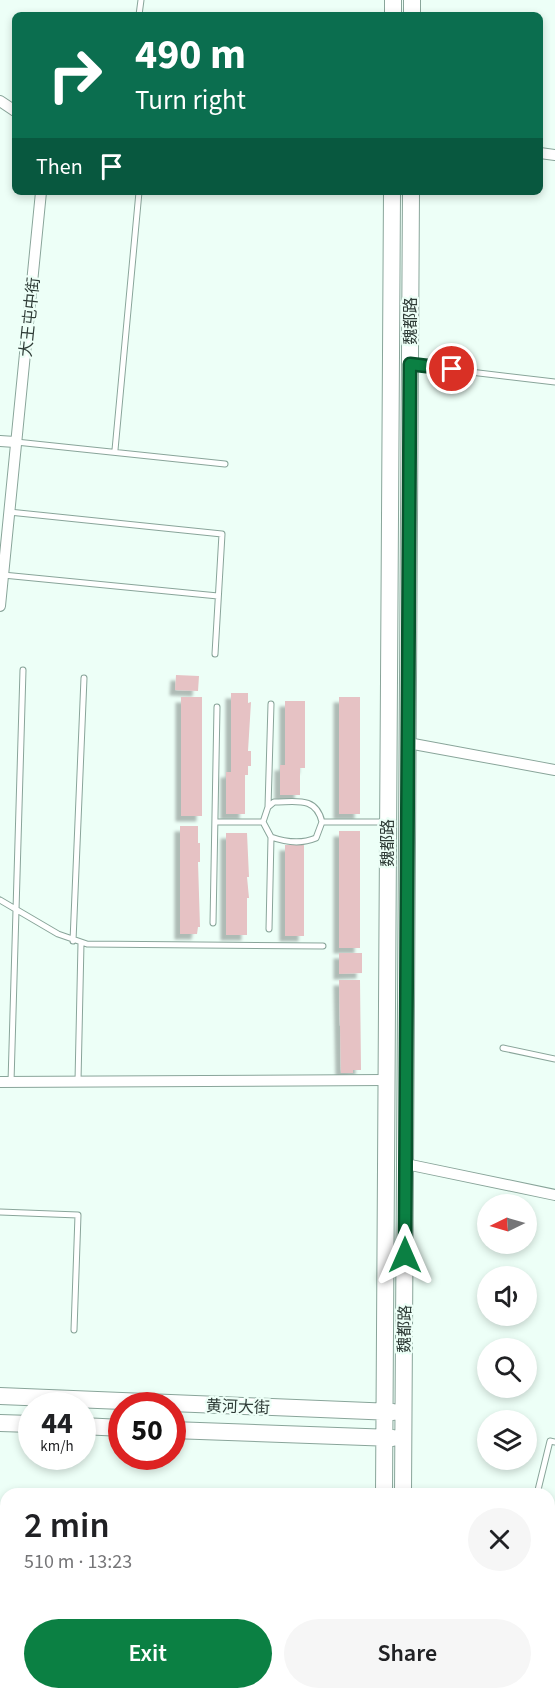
<!DOCTYPE html>
<meta charset="utf-8">
<style>
body{margin:0;font-family:"Source Sans 3","Noto Sans SC",sans-serif;background:#f6f6f6;color:#202124;height:100vh;display:flex;flex-direction:column;font-size:22px;white-space:nowrap}
*{box-sizing:border-box;margin:0}
p{font-size:20px;color:#757577}
.icon{flex:none;width:33px;height:33px;fill:none;stroke:currentColor;stroke-width:2;stroke-linecap:round;stroke-linejoin:round}
.map{position:relative;flex:1;overflow:hidden}
.panel{position:absolute;left:0px;top:1488px;width:555px;height:212px;display:flex;flex-direction:column;background:#fff;border-radius:18px 18px 0 0;box-shadow:0 3px 9px #0003}
.panel>*{flex:none}
.banner{position:absolute;left:12px;top:12px;width:531px;height:183px;border-radius:9px;box-shadow:0 3px 9px #0003;background:#0b6e4f;color:#fff;overflow:hidden}
.needle{width:39px;rotate:265deg}
.tools{position:absolute;left:477px;top:1194px;display:grid;gap:12px}
.tools a{display:grid;place-items:center;width:60px;height:60px;border-radius:50%;background:#fff;box-shadow:0 3px 9px #0003;font-size:30px}
.speed{position:absolute;left:18px;top:1392px;display:flex;gap:12px;font-size:30px;font-weight:700;text-align:center}
.speed>*{display:grid;place-content:center;width:78px;height:78px;border-radius:50%;background:#fff;box-shadow:0 3px 9px #0003;line-height:1}
.speed small{font-size:15px;font-weight:400}
.speed .limit{border:9px solid #d22;background:#fff;color:#111}
.pin{position:absolute;display:grid;place-items:center;width:51px;height:51px;color:#fff;margin:-26px;border:3px solid #fff;border-radius:50%;box-shadow:0 2px 6px #0007}
.me{position:absolute;width:66px;margin:-33px;rotate:0deg;stroke-linejoin:round;filter:drop-shadow(0 0 4px #0008)}
.turn{display:flex;align-items:center;gap:21px;height:126px;padding:0 24px;font-size:27px}
.turn .icon{width:78px;height:78px;stroke-width:2.5}
.turn b{display:block;font-size:42px;line-height:51px}
.then{display:flex;align-items:center;height:57px;padding:0 24px;background:#0003;gap:12px;font-size:22px}
.round{display:grid;place-items:center;flex:none;width:63px;height:63px;border-radius:32px;background:#f6f6f6}
.head{display:flex;align-items:center;justify-content:space-between;height:102px;padding:0 24px}
h1{font-size:36px;font-weight:600;line-height:45px}
.button{display:flex;gap:12px;margin-top:auto;padding:12px 24px}
.button a{flex:1;height:69px;border-radius:36px;background:#0b8043;color:#fff;font-size:24px;font-weight:600;line-height:69px;text-align:center}
.button a+a{background:#f6f6f6;color:#202124}
.map>svg:first-child{display:block}
</style>
<div class="map">
<svg width="555" height="1699" viewBox="0 0 555 1699">
<defs>
<filter id="shadow"><feDropShadow dx="-5.5" dy="5.5" stdDeviation="1.5" flood-color="#0004"/></filter>
</defs>
<rect width="100%" height="100%" fill="#edfff7"/>
<!-- building -->
<path fill="#e6c2c4" filter="url(#shadow)" d="M176 675 199 676 198 691 175 690Z
M231 693H248V703L251 702 248 751H251V766H248V775H245V814H226V772H231Z
M181 697H202V816H181Z
M339 697H360V814H339Z
M285 701H305V768H300V795H280V765H285Z
M180 826H198V843H200V862H198L200 927H198L197 934H180Z
M339 831H360V948H339Z
M226 833H247L249 877H247L249 898H247V935H226Z
M285 845H304V936H285Z
M339 953H362V973L339 974Z
M339 980H360L361 1070H353V1073H341Z"/>
<g fill="none" stroke-linecap="round" stroke-linejoin="round">
<!-- lane casing -->
<g stroke="#89a59a" stroke-width="7">
<path id="lane" d="M139 15 141 0
M412 365 555 382
M16 442 225 464
M115 450 139 192
M9 512 222 534 215 654
M3 575 218 596
M274 802C296 802 316 796 322 822L316 838C302 844 285 842 271 837L263 822 268 807Z
M268 807 271 704
M215 822H263
M322 822H385
M0 900 58 934 87 944 323 946
M213 923 217 707
M269 929 271 837
M73 941 84 678
M503 1048 555 1059
M78 1081 81 943
M11 1082 23 670
M0 1212 78 1215 74 1330
M537 1494 550 1441 555 1442
M490 1699 491 1694"/>
</g>
<!-- street casing -->
<g stroke="#89a59a" stroke-width="12">
<path id="street" d="M0 101 15 111
M540 153 555 155
M0 441 15 442
M0 606 41 192
M408 743 555 770
M0 1082 385 1080
M406 1164 555 1195
M0 1607 6 1608
M404 1694 422 1699"/>
</g>
<!-- secondary casing -->
<g stroke="#89a59a" stroke-width="18">
<path id="secondary" d="M393 15V0
M412 15V0
M0 1396 393 1412
M0 1423 32 1424
M82 1426 122 1428
M172 1430 393 1438
M384 1494 392 192
M403 1494 411 192
M385 1699V1694
M403 1699V1694"/>
</g>
<!-- lane -->
<use href="#lane" stroke="#fff" stroke-width="5"/>
<!-- street -->
<use href="#street" stroke="#fff" stroke-width="10"/>
<!-- secondary -->
<use href="#secondary" stroke="#fff" stroke-width="16"/>
</g>
<g fill="none" stroke-linecap="round" stroke-linejoin="round">
<!-- route casing -->
<g stroke="#07532c" stroke-width="15">
<path id="route" d="M405 1255 410 364 452 369"/>
</g>
<!-- route -->
<use href="#route" stroke="#0b8043" stroke-width="10"/>
</g>
<g text-anchor="middle" stroke-width="4.5" stroke-linejoin="round" paint-order="stroke">
<!-- street labels -->
<g font-size="16" fill="#2e3b36" stroke="#edfff7">
<text transform="translate(29 317) rotate(-84)" y="6">大王屯中街</text>
<text transform="translate(410 321) rotate(-90)" y="6">魏都路</text>
<text transform="translate(387 843) rotate(-90)" y="6">魏都路</text>
<text transform="translate(404 1329) rotate(-89)" y="6">魏都路</text>
<text transform="translate(238 1406) rotate(2)" y="6">黄河大街</text>
</g>
</g>
</svg>
<div class="tools">
<a><svg class="needle" viewBox="-14 -14 28 28"><path d="M0-13l5 13h-10z" fill="#e53935"/><path d="M0 13l5-13h-10z" fill="#757577"/></svg></a>
<a><svg class="icon" aria-label="sound" viewBox="0 0 24 24"><path d="M4 9h4l5-4v14l-5-4H4zM17 9q2 3 0 6"/></svg></a>
<a><svg class="icon" aria-label="search" viewBox="0 0 24 24"><circle cx="10" cy="10" r="6"/><path d="M15 15l6 6"/></svg></a>
<a><svg class="icon" aria-label="layers" viewBox="0 0 24 24"><path d="M12 4l9 5-9 5-9-5zM3 14l9 5 9-5"/></svg></a>
</div>
<div class="speed"><div>44<small>km/h</small></div><div class="limit">50</div></div>
<div class="pin" style="left:452px;top:369px;background:#d93025"><svg class="icon" aria-label="arrive" viewBox="0 0 24 24"><path d="M6 21V4h12l-3 4 3 4H6"/></svg></div>
<svg class="me" style="left:405px;top:1255px" viewBox="-20 -20 40 40"><path d="M0-17L14 15 0 8-14 15z" fill="#0b8043" stroke="#fff" stroke-width="4"/></svg>
<div class="banner">
<div class="turn"><svg class="icon" aria-label="right" viewBox="0 0 24 24"><path d="M7 20v-9h11M14 6l5 5-5 5"/></svg><div><b>490 m</b>Turn right</div></div>
<div class="then">Then<svg class="icon" aria-label="arrive" viewBox="0 0 24 24"><path d="M6 21V4h12l-3 4 3 4H6"/></svg></div>
</div>
<section class="panel">
<div class="head"><div><h1>2 min</h1><p>510 m · 13:23</p></div><a class="round"><svg class="icon" aria-label="close" viewBox="0 0 24 24"><path d="M6 6l12 12M18 6L6 18"/></svg></a></div>
<div class="button"><a>Exit</a><a>Share</a></div>
</section>
</div>
